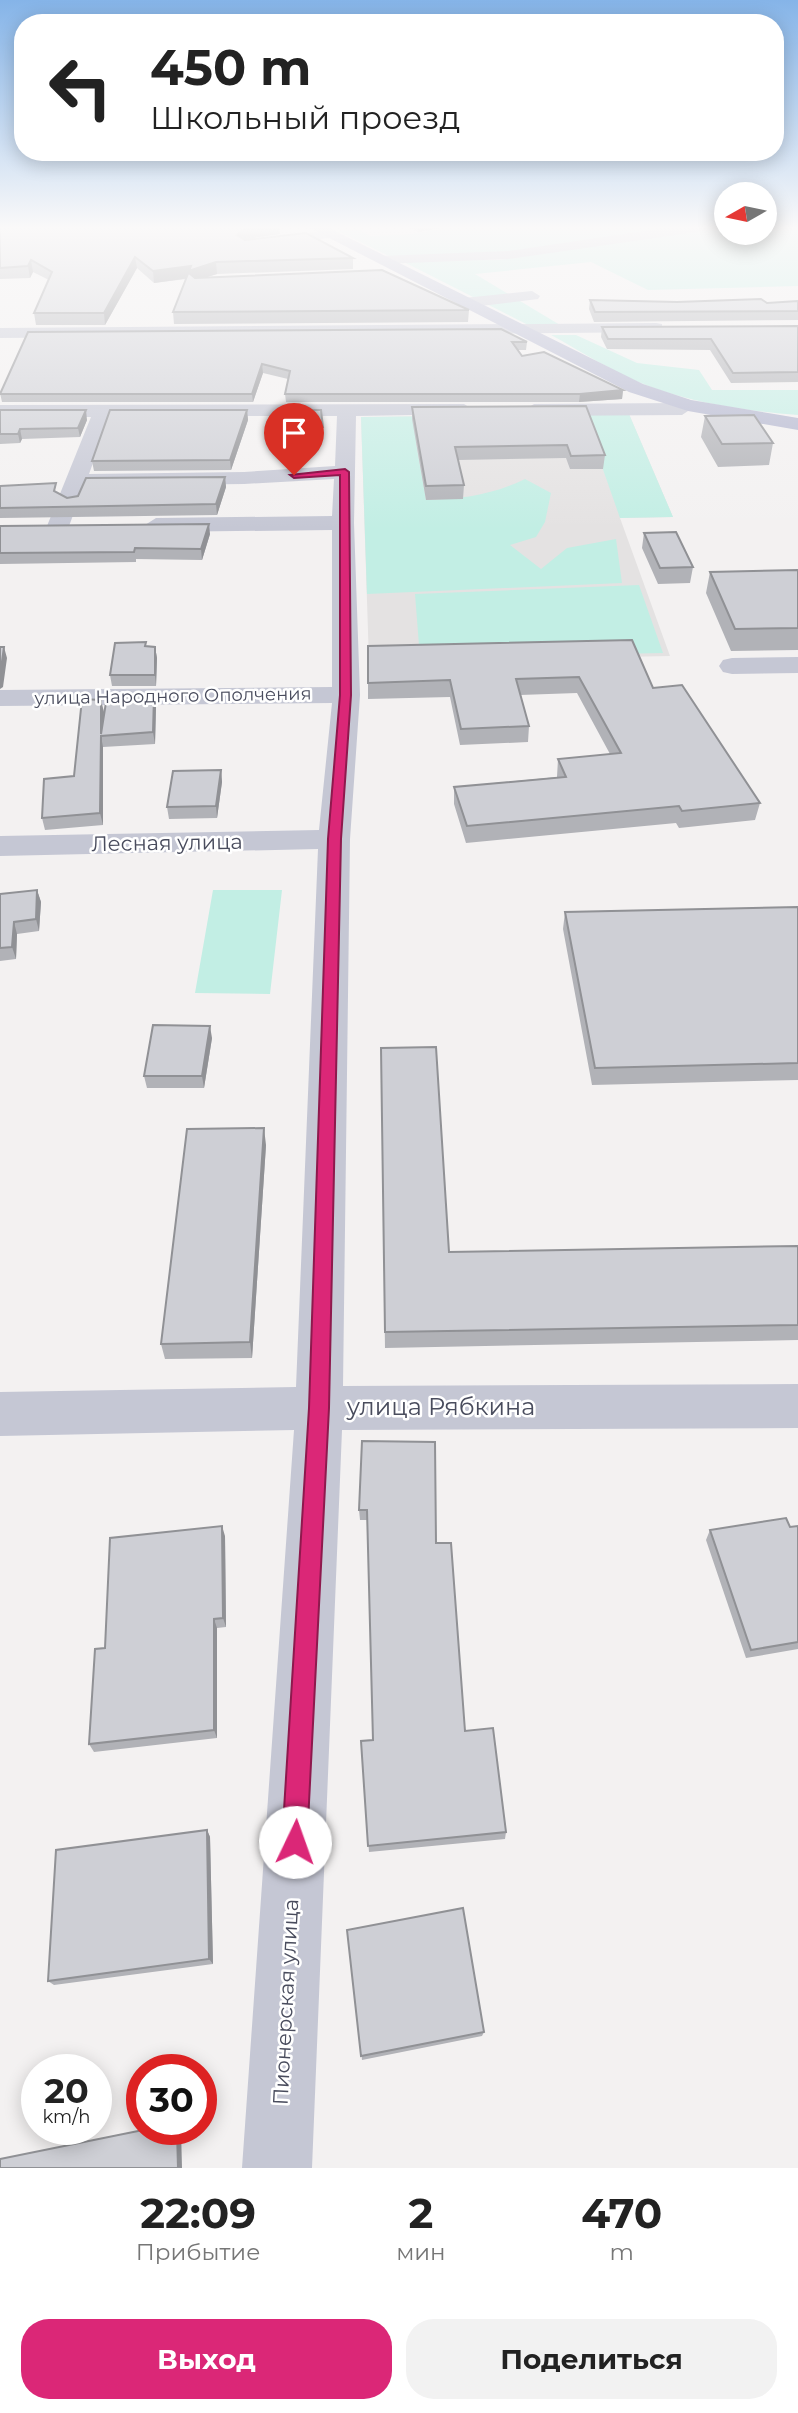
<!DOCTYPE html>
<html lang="ru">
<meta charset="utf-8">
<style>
body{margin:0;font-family:Montserrat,sans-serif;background:#f2f2f2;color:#222;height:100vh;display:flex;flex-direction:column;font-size:26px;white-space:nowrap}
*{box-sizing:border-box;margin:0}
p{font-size:23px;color:#767676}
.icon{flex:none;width:38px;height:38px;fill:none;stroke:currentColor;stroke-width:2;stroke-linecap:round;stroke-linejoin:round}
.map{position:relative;height:2168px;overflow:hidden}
.side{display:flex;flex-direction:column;background:#fff;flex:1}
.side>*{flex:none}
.hud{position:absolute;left:14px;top:14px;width:770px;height:147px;border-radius:28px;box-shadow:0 4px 18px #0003;background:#fff;color:#222;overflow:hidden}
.needle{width:46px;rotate:261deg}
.fabs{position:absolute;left:714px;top:182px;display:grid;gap:14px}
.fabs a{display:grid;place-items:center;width:63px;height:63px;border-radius:50%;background:#fff;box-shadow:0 4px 18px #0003;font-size:35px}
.speed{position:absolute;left:21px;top:2054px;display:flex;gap:14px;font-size:35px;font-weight:700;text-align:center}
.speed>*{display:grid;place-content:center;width:91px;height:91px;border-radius:50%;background:#fff;box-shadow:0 4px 18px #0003;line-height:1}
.speed small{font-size:18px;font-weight:400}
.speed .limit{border:10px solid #d22;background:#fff;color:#111}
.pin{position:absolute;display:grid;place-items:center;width:60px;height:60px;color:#fff;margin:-72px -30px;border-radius:50% 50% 50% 0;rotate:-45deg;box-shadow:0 0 7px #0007}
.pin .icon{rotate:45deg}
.me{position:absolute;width:77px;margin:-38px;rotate:3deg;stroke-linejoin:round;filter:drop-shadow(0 0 5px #0008)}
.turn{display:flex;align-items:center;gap:24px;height:147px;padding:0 21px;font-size:32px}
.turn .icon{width:91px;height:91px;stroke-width:2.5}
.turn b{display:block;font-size:49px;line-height:60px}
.eta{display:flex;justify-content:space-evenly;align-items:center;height:119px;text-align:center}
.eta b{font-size:42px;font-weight:700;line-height:49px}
.action{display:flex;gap:14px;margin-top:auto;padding:14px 21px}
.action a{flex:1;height:80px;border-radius:28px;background:#db2777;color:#fff;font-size:28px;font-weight:700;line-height:80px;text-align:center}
.action a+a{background:#f2f2f2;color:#222}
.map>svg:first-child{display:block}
</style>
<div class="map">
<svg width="798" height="2168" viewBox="0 0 798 2168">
<rect width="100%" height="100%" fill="#f3f1f1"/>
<!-- education -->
<path fill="#e4e2e2" d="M629 414 673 517 620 518 670 656 369 662 361 417Z"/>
<!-- green -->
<path fill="#c2eee4" d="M464 225H726V233H765V225H798V286L648 290 591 262 475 274 560 325 530 326 402 261 499 260 568 250 393 258 338 231 357 229 371 236 412 234Z
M551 335H576L637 363 699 370 712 390H798V415C748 411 698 404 651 387 616 374 584 353 551 335Z
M629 414 673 517 620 518 593 441 416 443 426 500C462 499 492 495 525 479L551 493 545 522 536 537 510 545 541 569 567 548 616 539 622 583 367 594 361 417Z
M639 585 663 653 420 658 415 594Z
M213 890H282L270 994 195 993Z"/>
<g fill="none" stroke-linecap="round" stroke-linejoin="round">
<!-- minor -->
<path fill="#c5c7d4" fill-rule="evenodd" d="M685 225H724L717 229 509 259 381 264 374 260 381 256 509 251Z
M328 230 335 234 333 237 261 248 254 244 261 240Z
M532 291 540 296 538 299 464 308 456 303 464 298Z
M656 323 662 324V332L0 338V328Z
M688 399 697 405 682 415 534 416 524 410 534 404 678 403Z
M464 404 474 410 471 414 356 416 354 523 360 695 350 839 343 1386 798 1384V1428L342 1430 312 2168H242L294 1430 0 1436V1392L296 1387 318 849 0 856V836L319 830 332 703 0 706V690L332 687V530L156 532 145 525 156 518 332 516 334 479 244 484 84 486 69 526 58 533 47 526 91 417H0V405ZM110 416H337L335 466 244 472 89 474Z
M798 657V673L732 674 723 672 719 666 723 660 732 658Z"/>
<!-- major -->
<path fill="#b2b5ce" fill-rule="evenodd" d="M304 225H323L643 384 691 400 798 418V430L688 411 629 392Z"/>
</g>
<!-- wall -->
<path fill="#b1b2b7" d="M0 225H279L280 234 246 239 244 240 353 258V269L217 274 206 277 469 310 468 322 174 324 173 312 186 279 154 283 137 268 105 325H36L34 313 49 280 33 272 30 278 0 279Z
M403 225H456L418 232Z
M590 300 767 303 798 301V320L594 322 589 309Z
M798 326V382L731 383 710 350 607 349 601 337 602 327Z
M28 332 527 342 526 350H518L522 356 623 390 622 399 579 402H286L285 394 288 379 263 373 253 402H2L0 393Z
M586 406 605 455 603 469H570L566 458 458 460 464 485 463 499 426 500 412 419V407Z
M0 410 87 420 80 437 22 439 20 443 0 444Z
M247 410 248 420 231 470 94 471 92 461Z
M705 416 773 443 769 465 718 467 701 437Z
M323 427V437L279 439 278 429Z
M225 477 226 487 217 515 0 518V486L58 493 67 498Z
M0 526 210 534 202 560 136 559V562L0 564Z
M644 533 693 567 690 583 658 584 642 548Z
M798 570V650L731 651 706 593 710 572Z
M368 646 653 688 760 803 755 820 679 828 676 823 466 843 454 804V787L557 777 558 759 610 754 577 693 520 695 529 726 528 742 460 745 450 697 368 699Z
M146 647H155L157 658 156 686H112L110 675Z
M154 696 156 707 155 744 103 747V825L45 830 42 818 74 776 104 712 103 718Z
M221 770 222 782 217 818 169 819 167 807Z
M37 890 41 902 39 931 17 934 16 959 0 961V894Z
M798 907V1080L592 1085 563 929 565 912Z
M212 1038 204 1088H147L144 1076Z
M381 1048 449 1252 798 1246V1340L385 1348Z
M266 1145 252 1358 165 1359 161 1344Z
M362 1441 436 1543 465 1731 506 1832 505 1839 369 1852 361 1741 373 1740 368 1520H360L359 1510Z
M798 1526V1649L746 1658 706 1540 710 1530Z
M225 1536 226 1627 217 1628V1738L94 1752 89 1744 105 1648Z
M207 1830 210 1837 213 1964 54 1985 48 1981Z
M347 1930 484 2032 482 2036 362 2060Z"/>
<!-- shaded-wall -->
<path fill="#909195" d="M263 225H279L280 234 246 239 238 246 237 235 245 228Z
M418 225H456L418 232Z
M135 257 137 268 105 325 104 313Z
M31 260 33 272 30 278 28 266Z
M216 262 217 274 192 282 190 278 154 283 153 271Z
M262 364 263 373 253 402 252 394Z
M623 390 622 399 579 402 580 394Z
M86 410 87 420 80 437 78 428Z
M247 410 248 420 231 470 230 460Z
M20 429 22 439 20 443 18 434Z
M225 477 226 487 217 515 216 504Z
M209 524 210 534 202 560 201 549Z
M4 647 7 658 3 687 0 689V676Z
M155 647 157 658 156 686 155 675Z
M154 696 156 707 155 744 153 732Z
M101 700 104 712 103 735 101 736Z
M101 736 103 747V825L100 813Z
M221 770 222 782 217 818 216 806Z
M37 890 41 902 39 931 36 919Z
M14 922 17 934 16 959 12 947Z
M210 1026 212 1038 204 1088 202 1076Z
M264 1128 266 1145 252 1358 250 1342Z
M222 1526 225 1536 226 1627 223 1618Z
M214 1619 217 1628V1738L214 1730Z
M207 1830 210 1837 213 1964 209 1959Z
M177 2130H181L182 2168H178Z"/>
<!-- building -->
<path fill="#cecfd5" stroke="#909195" stroke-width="2" d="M0 225H263L245 228 237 235 245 240 306 233 353 258 216 262 191 270 189 273 195 278 382 270 469 310 173 312 191 266 153 271 135 257 104 313H34L52 272 31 260 28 266 0 268Z
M761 299 767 303 798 301V311L595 312 590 300 677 302Z
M798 326V372L733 373 711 339H608L602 327Z
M501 329 527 342H512L522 356 544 352 623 390 580 394H285L290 371 262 364 252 394H0L28 332Z
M586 406 605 455 571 456 567 445 455 447 464 485 426 486 412 407Z
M0 410H86L78 428 20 429 18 434H0Z
M110 410H247L230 460 92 461Z
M282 410H321L323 427 278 429Z
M754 415 773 443 722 444 705 416Z
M225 477 216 504 0 508V486L56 483 54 491 67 498 78 496 86 478Z
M209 524 201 549 135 548 134 552 0 553V526Z
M676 532 693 567 660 568 644 533Z
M798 570V628L735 629 710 572Z
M632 640 653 688 682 685 760 803 682 811 679 806 467 826 454 787 566 777 558 759 621 753 579 677 516 679 529 726 461 729 450 680 368 683V646Z
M146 642 145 646 155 647V675H110L115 643Z
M0 647H4L0 676Z
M107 696H154L153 732 101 736 100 813 42 818 44 779 74 776 82 699 101 700V734Z
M221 770 216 806 167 807 173 771Z
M37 890 36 919 14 922 12 947 0 948V894Z
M798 907V1063L595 1068 565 912Z
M153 1025 210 1026 202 1076H144Z
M436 1047 449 1252 798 1246V1325L385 1332 381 1048Z
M264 1128 250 1342 161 1344 187 1129Z
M362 1441 435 1442 436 1543H451L465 1731 493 1728 506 1832 368 1846 361 1741 373 1740 367 1510H359Z
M786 1518 790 1527 798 1526V1642L751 1650 710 1530Z
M222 1526 223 1618 214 1619V1730L89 1744 95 1649 105 1648 110 1538Z
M207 1830 209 1959 48 1981 56 1850Z
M463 1908 484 2032 361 2056 347 1930Z
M143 2130H177L178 2168H0V2159Z"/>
<!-- sky -->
<linearGradient id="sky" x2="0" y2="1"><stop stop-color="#85b4e8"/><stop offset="0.43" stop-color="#faf9f9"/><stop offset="1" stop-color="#faf9f9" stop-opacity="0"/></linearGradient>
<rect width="798" height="529" fill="url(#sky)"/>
<!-- route -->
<path fill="#db2777" stroke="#8e194d" stroke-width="2" d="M345 469 349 472 351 695 341 839 329 1408 307 1842 304 1851 295 1855 286 1851 282 1842 309 1408 328 839 340 695V475L294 478 290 475Z"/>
<g text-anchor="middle" stroke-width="5" stroke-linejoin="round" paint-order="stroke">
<!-- far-street labels -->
<g font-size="18" fill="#494c5d" stroke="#fff">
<text transform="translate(173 696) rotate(-1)" y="6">улица Народного Ополчения</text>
</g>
<!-- street labels -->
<g font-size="21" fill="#494c5d" stroke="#fff">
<text transform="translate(167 843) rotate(-1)" y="7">Лесная улица</text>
<text transform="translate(286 2002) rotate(-87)" y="7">Пионерская улица</text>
</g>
<!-- near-street labels -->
<g font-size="24" fill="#494c5d" stroke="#fff">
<text x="441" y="1415">улица Рябкина</text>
</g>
</g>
</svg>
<div class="fabs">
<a><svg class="needle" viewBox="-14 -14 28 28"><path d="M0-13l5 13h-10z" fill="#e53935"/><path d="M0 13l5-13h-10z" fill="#767676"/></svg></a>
</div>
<div class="speed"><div>20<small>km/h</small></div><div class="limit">30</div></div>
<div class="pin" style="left:294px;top:475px;background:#d93025"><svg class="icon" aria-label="arrive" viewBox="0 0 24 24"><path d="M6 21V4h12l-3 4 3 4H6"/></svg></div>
<svg class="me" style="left:295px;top:1842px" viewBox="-20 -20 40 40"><circle r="19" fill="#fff"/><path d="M0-13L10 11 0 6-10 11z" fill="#db2777"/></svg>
<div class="hud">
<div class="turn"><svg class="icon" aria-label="left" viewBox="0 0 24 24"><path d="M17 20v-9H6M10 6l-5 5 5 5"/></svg><div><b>450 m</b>Школьный проезд</div></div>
</div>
</div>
<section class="side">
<div class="eta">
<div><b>22:09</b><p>Прибытие</p></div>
<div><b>2</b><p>мин</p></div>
<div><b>470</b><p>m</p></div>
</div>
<div class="action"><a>Выход</a><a>Поделиться</a></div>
</section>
